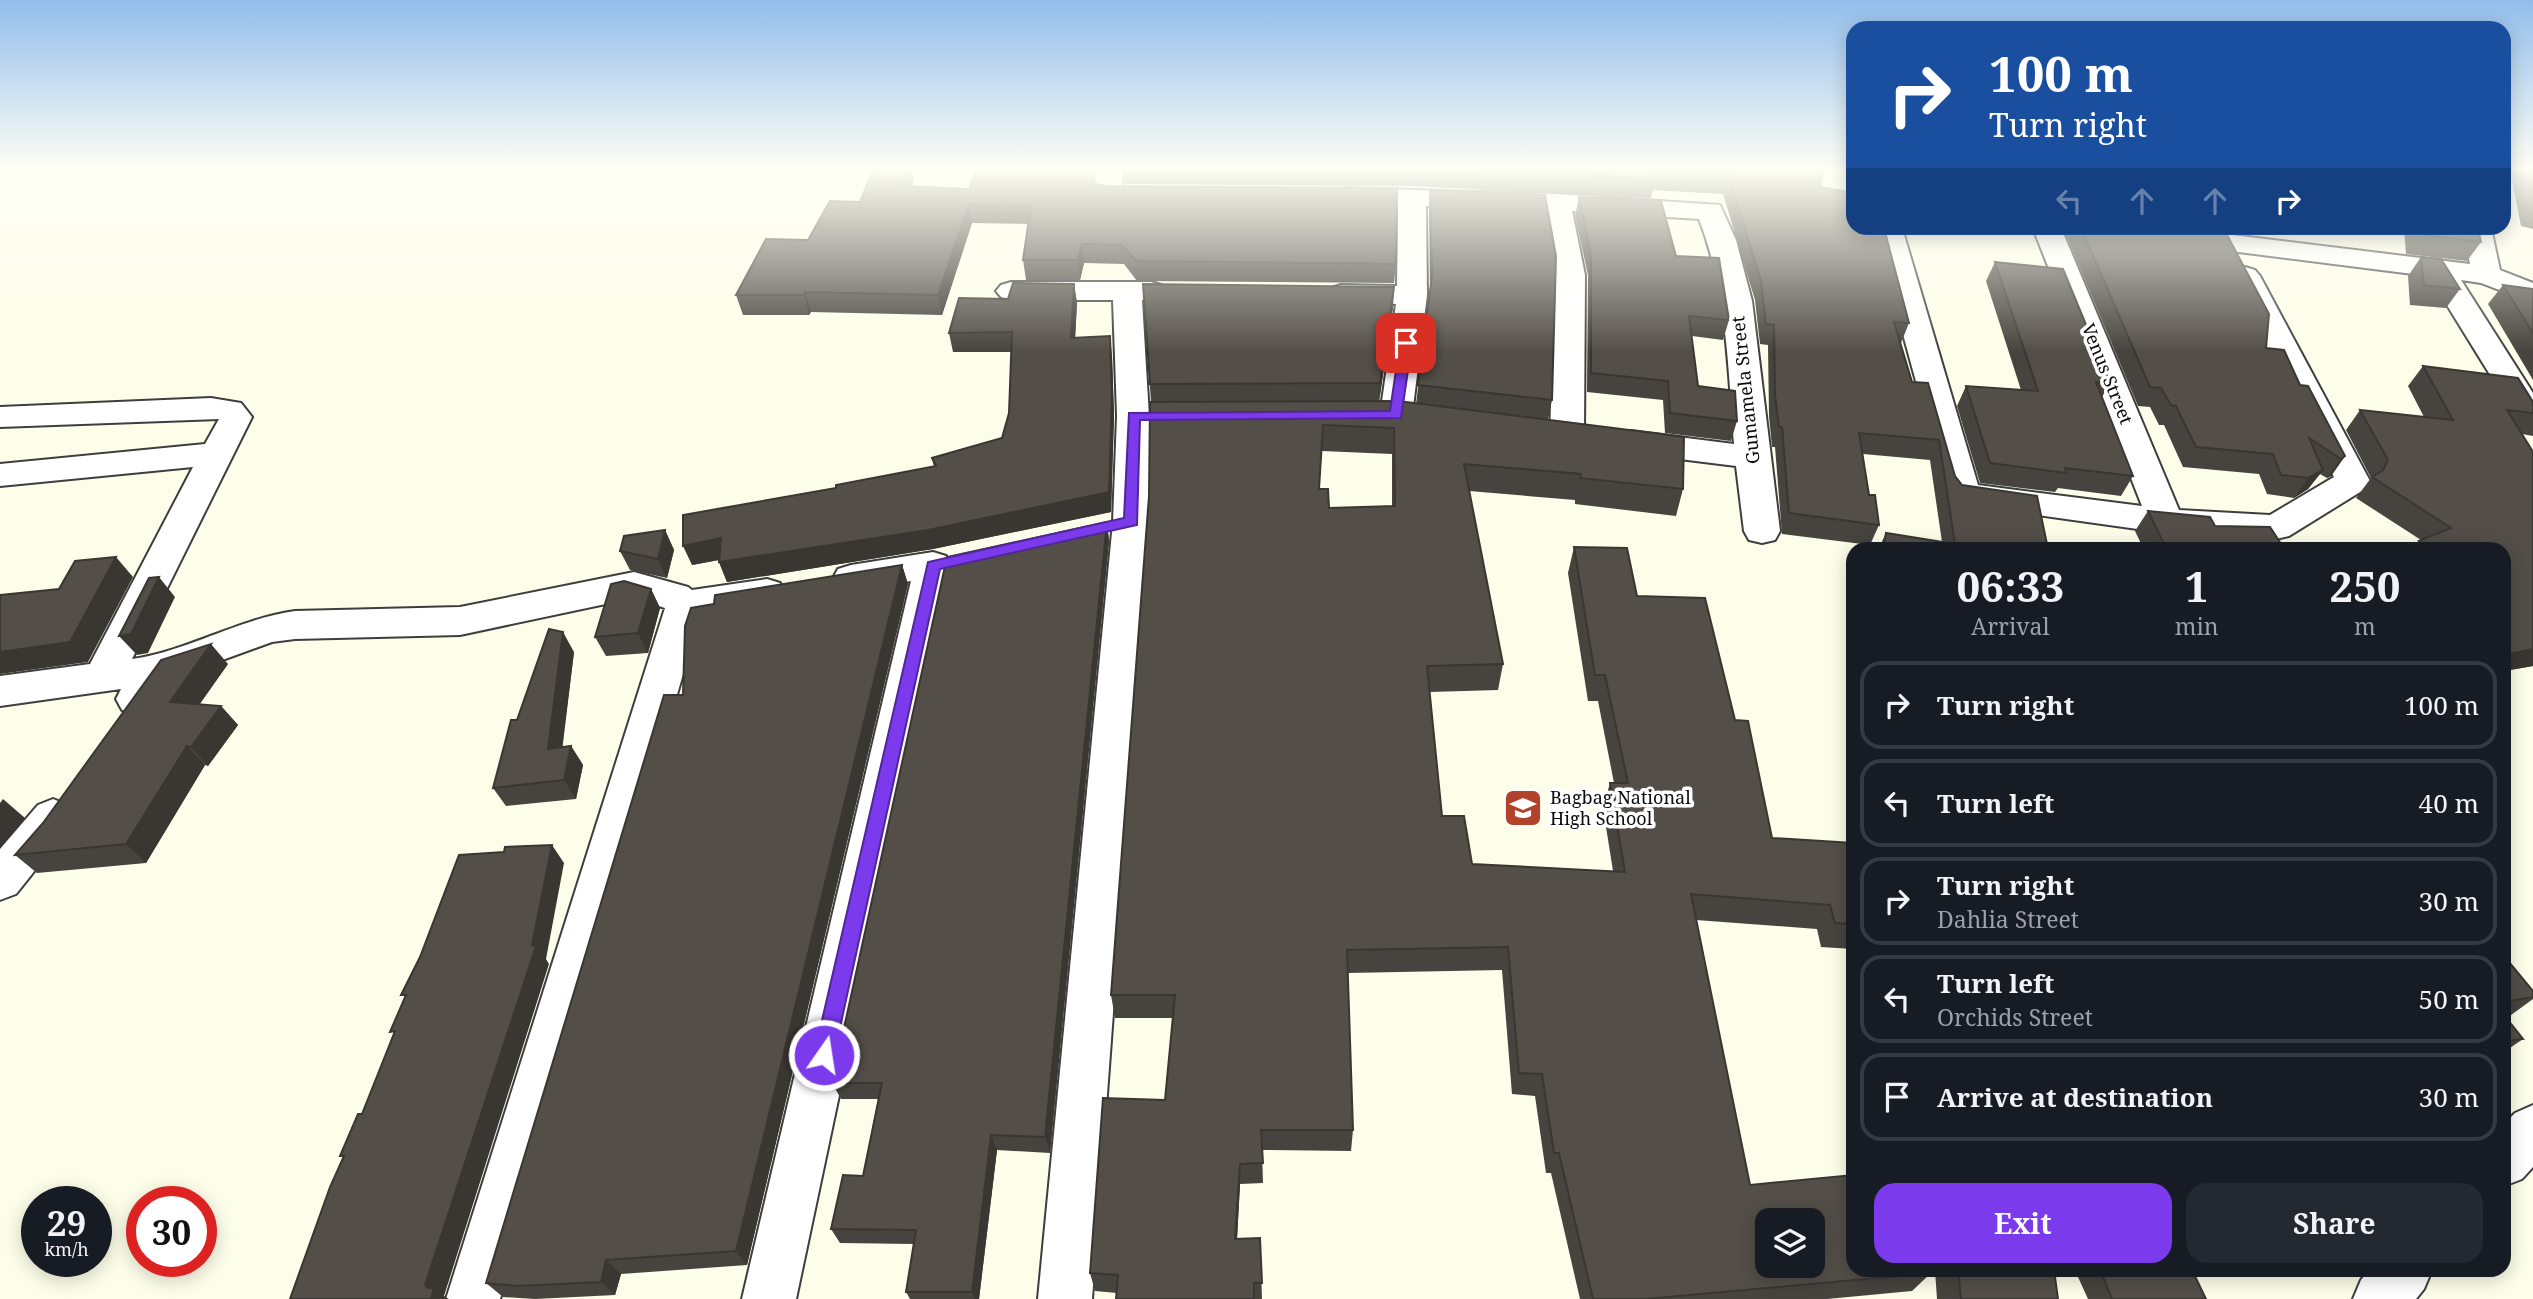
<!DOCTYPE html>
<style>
body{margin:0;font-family:"Noto Serif",serif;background:#242831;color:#f1f3f6;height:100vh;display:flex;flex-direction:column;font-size:26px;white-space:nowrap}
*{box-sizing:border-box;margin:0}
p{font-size:23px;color:#9ea1a6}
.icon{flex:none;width:38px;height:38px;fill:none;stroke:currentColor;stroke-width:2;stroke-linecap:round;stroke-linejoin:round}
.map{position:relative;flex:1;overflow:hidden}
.drawer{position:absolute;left:1846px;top:542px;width:665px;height:735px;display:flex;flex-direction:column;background:#171b24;border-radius:21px;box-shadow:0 4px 18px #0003}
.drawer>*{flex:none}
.top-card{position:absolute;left:1846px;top:21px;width:665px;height:214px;border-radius:21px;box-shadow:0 4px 18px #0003;background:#1a4fa0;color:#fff;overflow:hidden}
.fabs{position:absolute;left:1755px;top:1208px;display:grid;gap:14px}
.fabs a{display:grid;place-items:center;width:70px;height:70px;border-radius:14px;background:#171b24;box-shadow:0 4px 18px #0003;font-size:35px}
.speed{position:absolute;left:21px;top:1186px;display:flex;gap:14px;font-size:35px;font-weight:700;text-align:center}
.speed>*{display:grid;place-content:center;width:91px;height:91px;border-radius:50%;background:#171b24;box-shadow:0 4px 18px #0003;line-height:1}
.speed small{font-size:18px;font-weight:400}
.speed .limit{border:10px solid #d22;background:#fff;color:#111}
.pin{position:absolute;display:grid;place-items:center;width:60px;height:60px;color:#fff;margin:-30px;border-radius:14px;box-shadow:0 4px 10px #0006}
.me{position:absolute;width:77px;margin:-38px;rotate:13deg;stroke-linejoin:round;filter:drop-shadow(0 0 5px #0008)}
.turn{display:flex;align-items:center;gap:24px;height:147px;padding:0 28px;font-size:32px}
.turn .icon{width:91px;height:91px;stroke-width:2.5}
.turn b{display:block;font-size:49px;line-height:60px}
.lanes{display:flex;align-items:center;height:66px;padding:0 28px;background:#0003;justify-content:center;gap:35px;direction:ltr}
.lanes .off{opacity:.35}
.eta{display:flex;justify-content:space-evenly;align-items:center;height:119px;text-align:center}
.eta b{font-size:42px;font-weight:700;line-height:49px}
.action{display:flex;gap:14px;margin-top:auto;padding:14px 28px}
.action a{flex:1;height:80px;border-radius:21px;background:#7c3aed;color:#fff;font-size:28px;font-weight:700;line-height:80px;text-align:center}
.action a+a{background:#242831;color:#f1f3f6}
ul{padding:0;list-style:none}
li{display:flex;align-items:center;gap:21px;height:88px;margin:0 14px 10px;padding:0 14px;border:4px solid #363941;border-radius:21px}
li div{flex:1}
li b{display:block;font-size:26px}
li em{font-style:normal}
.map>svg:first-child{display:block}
</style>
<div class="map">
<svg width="2533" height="1299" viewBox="0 0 2533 1299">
<rect width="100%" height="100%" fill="#fdfee9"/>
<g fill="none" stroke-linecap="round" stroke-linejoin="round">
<!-- minor casing -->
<g stroke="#3e3e3e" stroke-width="4">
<path id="minor" d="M1096 170H1122V187L1162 189 1166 195 1162 201 1152 203 1098 201 1094 195Z
M1345 188 1556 194 1720 205 1736 240 1752 301 1780 531 1775 540 1762 543 1749 540 1744 531 1736 466 1631 453 1619 450 1614 442 1619 434 1631 431 1734 444C1728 367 1727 291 1699 219L1572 211 1585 275 1584 435 1579 443 1567 446 1555 443 1550 435 1555 275 1544 210 1426 206 1427 295 1412 415 1408 422 1396 425 1384 422 1380 415 1396 304 1331 300 1326 294 1331 288 1341 285 1397 286 1398 206 1335 202 1331 196 1335 190Z
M1874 228H1902L1978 485 2142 506 2033 228H2061L2179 510 2270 515 2334 477 2230 276 2235 270 2245 267 2255 270 2260 276 2370 481 2365 489 2289 536 2276 539 2166 533 1952 503 1947 495Z
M2097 228H2175L2470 264 2463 228H2491L2500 270 2533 283V303L2481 283 2461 280 2533 393V428L2521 425 2429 276 2111 236 2101 234Z
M1011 282H1151L1161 285 1166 291 1161 297 1142 300 1149 416V522L1092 1299H1038L1113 522 1117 416 1113 300H1011L1001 297 996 291 1001 285Z
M211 398 241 403 252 417 132 659C188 651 238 619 295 611L460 607 634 572 688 587 692 590 767 579 780 583 786 592 780 601 700 616 500 1299H446L665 608 634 598 460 635 295 639 272 642 170 679 150 710 136 714 122 710 116 699 121 689 0 706V676L90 664 193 467 0 486V464L205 444 219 419 0 427V407Z
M933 552 946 556 951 565 796 1299H742L911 581 851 591 838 587 833 578 838 569 851 565Z
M53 799 68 805 74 817 68 829 16 894 0 900V849L38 805Z
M2533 1105V1167L2522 1179 2504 1186V1124L2515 1113Z
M2369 1270H2432L2424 1289 2416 1299H2353L2361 1280Z"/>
</g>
<!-- minor -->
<use href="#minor" fill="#fff" fill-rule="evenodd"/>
</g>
<!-- wall -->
<path fill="#47433e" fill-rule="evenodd" d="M976 170H1093V181L1096 184 1396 264 1394 283 1137 281 1124 264 1084 263 1080 280H1026L1023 260 1028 224 972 223 942 315 811 312 809 315H743L736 295 860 202 914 180 912 187 969 189Z
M1123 170H1825L1820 185 1909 323 1901 343H1900L1912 382 1928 383 1955 476 1962 485 2048 549 2053 550H1878L1886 533 1942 542 1930 460 1863 454 1869 495 1879 525 1870 545 1782 534 1775 447H1772L1769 416 1768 345 1760 344 1755 300 1723 194 1653 190 1651 198 1412 186 1125 184Z
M2510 170H2533V229L2521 226Z
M1430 190 1552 400 1548 420 1683 489 1676 516 1575 504V500L1469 491 1503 664 1498 690 1430 692 1442 816 1472 864 1613 871 1603 808 1610 783H1614L1598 701H1588L1568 573 1574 547 1637 596 1735 720 1772 838 1853 843V949L1821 947 1817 929 1696 920 1750 1185 1931 1273 1912 1291 1827 1299H1580L1551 1173H1546L1535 1096 1512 1094 1502 970 1347 973 1353 1130 1351 1151 1262 1150 1263 1183 1240 1184 1237 1239 1260 1238 1262 1299H1116L1117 1293 1095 1291 1090 1273 1165 1100 1173 1018H1115L1111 995 1149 496 1151 402 1143 284 1393 307 1379 402 1416 404 1430 292 1429 209ZM1322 451 1392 454V506L1329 508 1319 489Z
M1579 197 1676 256 1729 320 1723 340 1692 336 1698 386 1737 421 1731 441 1665 433 1663 400 1587 392 1588 275 1575 216Z
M2063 228H2181L2266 348 2300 385 2345 456 2331 476 2327 478 2320 474 2308 489 2294 498 2267 494 2259 474 2183 467 2164 425H2159L2150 407 2138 406Z
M2192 228H2253L2249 234Z
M2404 228H2478L2481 242 2467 261 2406 254Z
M2421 257 2460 289 2446 308 2410 305 2408 276Z
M1995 262 2110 383 2102 397 2133 476 2121 496 2058 488 2055 492 1980 483 1957 406 1966 386 2021 390 1986 281Z
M1074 284 1077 303 1075 338 1112 356 1114 416 1111 512 933 549 727 582 719 562V560L692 565 836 488 934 467 932 458 1002 438 1009 413 1011 352H953L949 333 1008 299Z
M2503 285 2533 289V380L2488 304Z
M2423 366 2533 402V436L2522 434 2533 452V666L2504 671V550H2411L2419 541 2421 540 2356 498 2371 478 2346 430 2360 410 2424 417 2408 386Z
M2148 511 2215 526 2285 550H2144L2135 531Z
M1107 522 1109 541 1050 1153 997 1150 979 1299H910L906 1292 914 1244 840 1243 831 1229 863 1176 878 1099H841L832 1083Z
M665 530 674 550 667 578 630 570 620 551Z
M902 565 908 584 747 1265 621 1274 615 1295 535 1299 503 1297 486 1283 683 695 714 604Z
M651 589 660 608 648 653 606 656 595 637Z
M574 652 562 747 571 746 583 765 576 799 506 806 493 788 517 720Z
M228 664 199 704 221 706 238 725 208 766 205 765 146 863 37 873 15 855Z
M2504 956 2533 991V999L2507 1018 2523 1039 2504 1052Z
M1935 1270H2054L2058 1299H1937Z
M2086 1270H2192L2206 1299H2088L2078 1277Z"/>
<!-- shaded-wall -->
<path fill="#3a3732" d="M907 170H912L914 180 905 206 901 186Z
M1090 170H1093L1092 196 1090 177Z
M1825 171 1819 190 1817 178Z
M969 204 972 223 942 315 938 295Z
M1082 244 1084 263 1080 280 1078 260Z
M1074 284 1077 303 1074 358 1071 338Z
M1394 287 1393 307 1379 402 1380 383Z
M805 292 811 312 809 315 804 295Z
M1110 336 1112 356 1114 416 1111 512 933 549 727 582 719 562 928 530Z
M2345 456 2331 476 2327 478 2341 459Z
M2323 470 2308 489 2294 498 2308 478Z
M1107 522 1109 541 1050 1153 1045 1137Z
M665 530 674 550 667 578 658 559Z
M721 538 729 558 692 565 683 546Z
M116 557 133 577 88 662 0 674V652Z
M902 565 908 584 747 1265 736 1251Z
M159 577 175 597 148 653 137 655 119 636Z
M651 589 660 608 648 653 638 633Z
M563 632 574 652 560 768 548 749Z
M211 644 228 664 188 721 170 702Z
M2533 649V666L2504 671V655Z
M221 706 238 725 208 766 191 747Z
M187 746 205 765 146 863 126 844Z
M571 746 583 765 576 799 564 780Z
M3 799 25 818 0 848V803Z
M552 845 564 863 546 959 549 964 444 1296 449 1299H431L428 1288 425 1285 532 945Z
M991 1135 997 1150 979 1299H975L972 1292Z
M1240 1164V1184L1236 1258 1235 1239Z
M606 1260 621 1274 615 1295 601 1282Z"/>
<!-- building -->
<path fill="#534e48" stroke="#3a3732" stroke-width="2" fill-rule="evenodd" d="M873 170H907L901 186 969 189 976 170H1090V177L1096 184 1106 186 1397 188 1396 264 1136 261 1122 245 1082 244 1078 260H1023L1031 205 969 204 938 295 805 292 804 295H736L766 239 808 240 830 201 860 202Z
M1475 170H1825L1817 178 1821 187 1853 193V228H1884L1909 323 1894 322 1912 382 1928 383 1955 476 1962 485 2037 496 2048 549 2053 550H1883L1886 533 1955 544 1939 440 1859 433 1869 495H1875L1879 525 1789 513 1782 427H1779L1775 395 1774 325 1766 324 1761 281 1728 175 1653 170 1655 179Z
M2527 170H2533V197Z
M1430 190 1545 195 1556 256 1552 400 1418 385 1432 276Z
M1579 197 1661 201 1676 256 1719 258 1729 320 1689 316 1698 386 1735 391 1737 421 1670 413 1668 381 1591 373V256Z
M2081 228H2181L2226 233 2269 314 2266 348 2284 350 2300 385 2308 386 2345 456 2341 459 2309 438 2323 470 2308 478 2281 475 2273 454 2196 447 2176 406 2171 405 2161 388 2150 387Z
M2418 228H2478L2481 242 2419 234Z
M2421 257 2441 259 2460 289 2424 285Z
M1995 262 2063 269 2110 383 2096 382 2133 476 2065 468 2066 473 1990 463 1966 386 2038 391Z
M1013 283 1074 284 1071 338 1110 336 1112 396 1109 492 928 530 719 562 721 538 683 546V515L836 488V485L936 466 932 458 1002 438 1009 413 1012 332 949 333 959 298 1008 299Z
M1143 284 1394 287 1380 383 1150 384Z
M2503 285 2533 289V333Z
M2423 366 2518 378 2533 402V413L2507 410 2533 452V649L2504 655V550H2423L2428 547 2419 541 2451 528 2372 477 2383 470 2388 460 2360 410 2453 420Z
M1398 401 1684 437 1683 489 1580 478 1581 474 1464 464 1503 664 1427 666 1442 816H1464L1472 864 1625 872 1610 783H1628L1605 675H1595L1574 547 1627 548 1637 596 1705 598 1735 720 1748 721 1772 838 1853 843V924L1835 923 1830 905 1691 894 1750 1185 1853 1175V1270H1930L1931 1273 1645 1299H1593L1559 1153H1554L1542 1074 1519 1073 1508 947 1347 950 1353 1130H1261L1263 1163 1240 1164 1235 1239 1260 1238 1262 1283H1254V1299H1116L1118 1275 1090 1273 1103 1098 1165 1100 1175 995H1111L1149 496 1150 402ZM1323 425 1394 428 1395 506 1329 508 1328 489H1319ZM1768 1220H1813V1265H1768Z
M2148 511 2210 517 2215 526 2270 527 2285 550H2167Z
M1107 522 1045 1137 991 1135 972 1292H906L916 1230 831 1229 843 1175 863 1176 882 1083H832L947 557Z
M665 530 658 559 620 551 624 536Z
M116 557 70 642 0 652V595L59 589 75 561Z
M902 565 736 1251 606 1260 601 1282 517 1286 486 1283 664 695H683L685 626 691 608 714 604 715 595Z
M159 577 131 634 119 636 149 578Z
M624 581 651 589 638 633 595 637 611 584Z
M549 629 563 632 548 749 571 746 564 780 493 788 511 720H517Z
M211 644 170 702 221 706 191 747 187 746 126 844 15 855 43 823 161 660Z
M552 845 532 945 536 946 425 1285 428 1288H434L431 1299H290L330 1187 344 1156H340L358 1114H362L395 1031 390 1032 406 995H401L420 957 459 855 504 852 505 847Z
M2504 956 2533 991V997L2504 1002Z
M2504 1015 2523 1039 2504 1041Z
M1958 1270H2054L2058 1299H1961Z
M2100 1270H2192L2206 1299H2112Z"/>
<!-- sky -->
<linearGradient id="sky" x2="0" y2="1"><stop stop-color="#92bdec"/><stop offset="0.48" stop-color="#fefff5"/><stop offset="1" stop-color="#fefff5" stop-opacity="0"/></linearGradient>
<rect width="2533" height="352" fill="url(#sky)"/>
<!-- route -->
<path fill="#7c3aed" stroke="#51269a" stroke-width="2" d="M1406 339 1412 343 1401 418 1140 420 1137 525 940 569 834 1055 831 1061 824 1064 816 1061 814 1055 928 562 1124 518 1129 413 1390 411 1400 343Z"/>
<!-- icons -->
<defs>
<g id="school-square" transform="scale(2.0125)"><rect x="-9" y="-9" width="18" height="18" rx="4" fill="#b2432b" stroke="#fff"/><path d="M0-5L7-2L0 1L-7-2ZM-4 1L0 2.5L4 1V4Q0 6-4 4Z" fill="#fff"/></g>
</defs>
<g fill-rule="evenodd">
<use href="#school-square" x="1523" y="808"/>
</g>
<g text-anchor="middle" stroke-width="7" stroke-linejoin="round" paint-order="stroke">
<!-- street labels -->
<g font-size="18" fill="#0b0b0b" stroke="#fff">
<text transform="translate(2107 374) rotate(68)" y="6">Venus Street</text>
<text transform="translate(1746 390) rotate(-96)" y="6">Gumamela Street</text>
</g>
<!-- poi labels -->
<g font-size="18" fill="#0b0b0b" stroke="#fff" text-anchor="start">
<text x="1550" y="804">Bagbag National<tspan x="1550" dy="21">High School</tspan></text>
</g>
</g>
</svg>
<div class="fabs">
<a><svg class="icon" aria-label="layers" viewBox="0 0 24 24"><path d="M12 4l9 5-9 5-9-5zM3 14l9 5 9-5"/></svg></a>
</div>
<div class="speed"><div>29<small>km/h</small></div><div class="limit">30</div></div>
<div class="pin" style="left:1406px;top:343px;background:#d93025"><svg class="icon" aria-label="arrive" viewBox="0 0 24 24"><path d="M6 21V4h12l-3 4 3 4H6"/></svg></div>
<svg class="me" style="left:824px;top:1055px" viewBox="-20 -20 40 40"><circle r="17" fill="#7c3aed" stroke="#fff" stroke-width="3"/><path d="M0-11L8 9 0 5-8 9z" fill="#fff"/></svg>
<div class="top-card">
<div class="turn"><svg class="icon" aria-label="right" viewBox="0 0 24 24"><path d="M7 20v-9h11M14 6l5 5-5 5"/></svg><div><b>100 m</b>Turn right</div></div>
<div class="lanes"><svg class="icon off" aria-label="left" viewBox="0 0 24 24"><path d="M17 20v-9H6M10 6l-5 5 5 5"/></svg><svg class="icon off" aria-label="ahead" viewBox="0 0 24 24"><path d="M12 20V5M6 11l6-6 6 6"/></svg><svg class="icon off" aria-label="ahead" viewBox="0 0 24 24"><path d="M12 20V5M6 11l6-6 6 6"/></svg><svg class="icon" aria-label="right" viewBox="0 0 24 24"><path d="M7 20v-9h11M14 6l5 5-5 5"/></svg></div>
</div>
<section class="drawer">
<div class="eta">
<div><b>06:33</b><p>Arrival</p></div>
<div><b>1</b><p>min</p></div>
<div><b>250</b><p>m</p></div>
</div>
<ul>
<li><svg class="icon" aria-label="right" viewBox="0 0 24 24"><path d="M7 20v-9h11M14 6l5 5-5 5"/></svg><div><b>Turn right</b></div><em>100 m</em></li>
<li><svg class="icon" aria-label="left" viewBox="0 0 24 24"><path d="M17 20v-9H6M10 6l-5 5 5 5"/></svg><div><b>Turn left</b></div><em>40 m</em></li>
<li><svg class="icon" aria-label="right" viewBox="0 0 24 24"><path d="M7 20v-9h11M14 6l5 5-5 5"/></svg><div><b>Turn right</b><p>Dahlia Street</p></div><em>30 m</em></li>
<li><svg class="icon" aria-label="left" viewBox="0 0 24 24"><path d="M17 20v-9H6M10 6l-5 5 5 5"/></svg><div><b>Turn left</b><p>Orchids Street</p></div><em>50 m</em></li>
<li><svg class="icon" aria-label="arrive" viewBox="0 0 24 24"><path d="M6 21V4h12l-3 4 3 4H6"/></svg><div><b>Arrive at destination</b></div><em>30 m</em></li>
</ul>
<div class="action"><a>Exit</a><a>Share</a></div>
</section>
</div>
